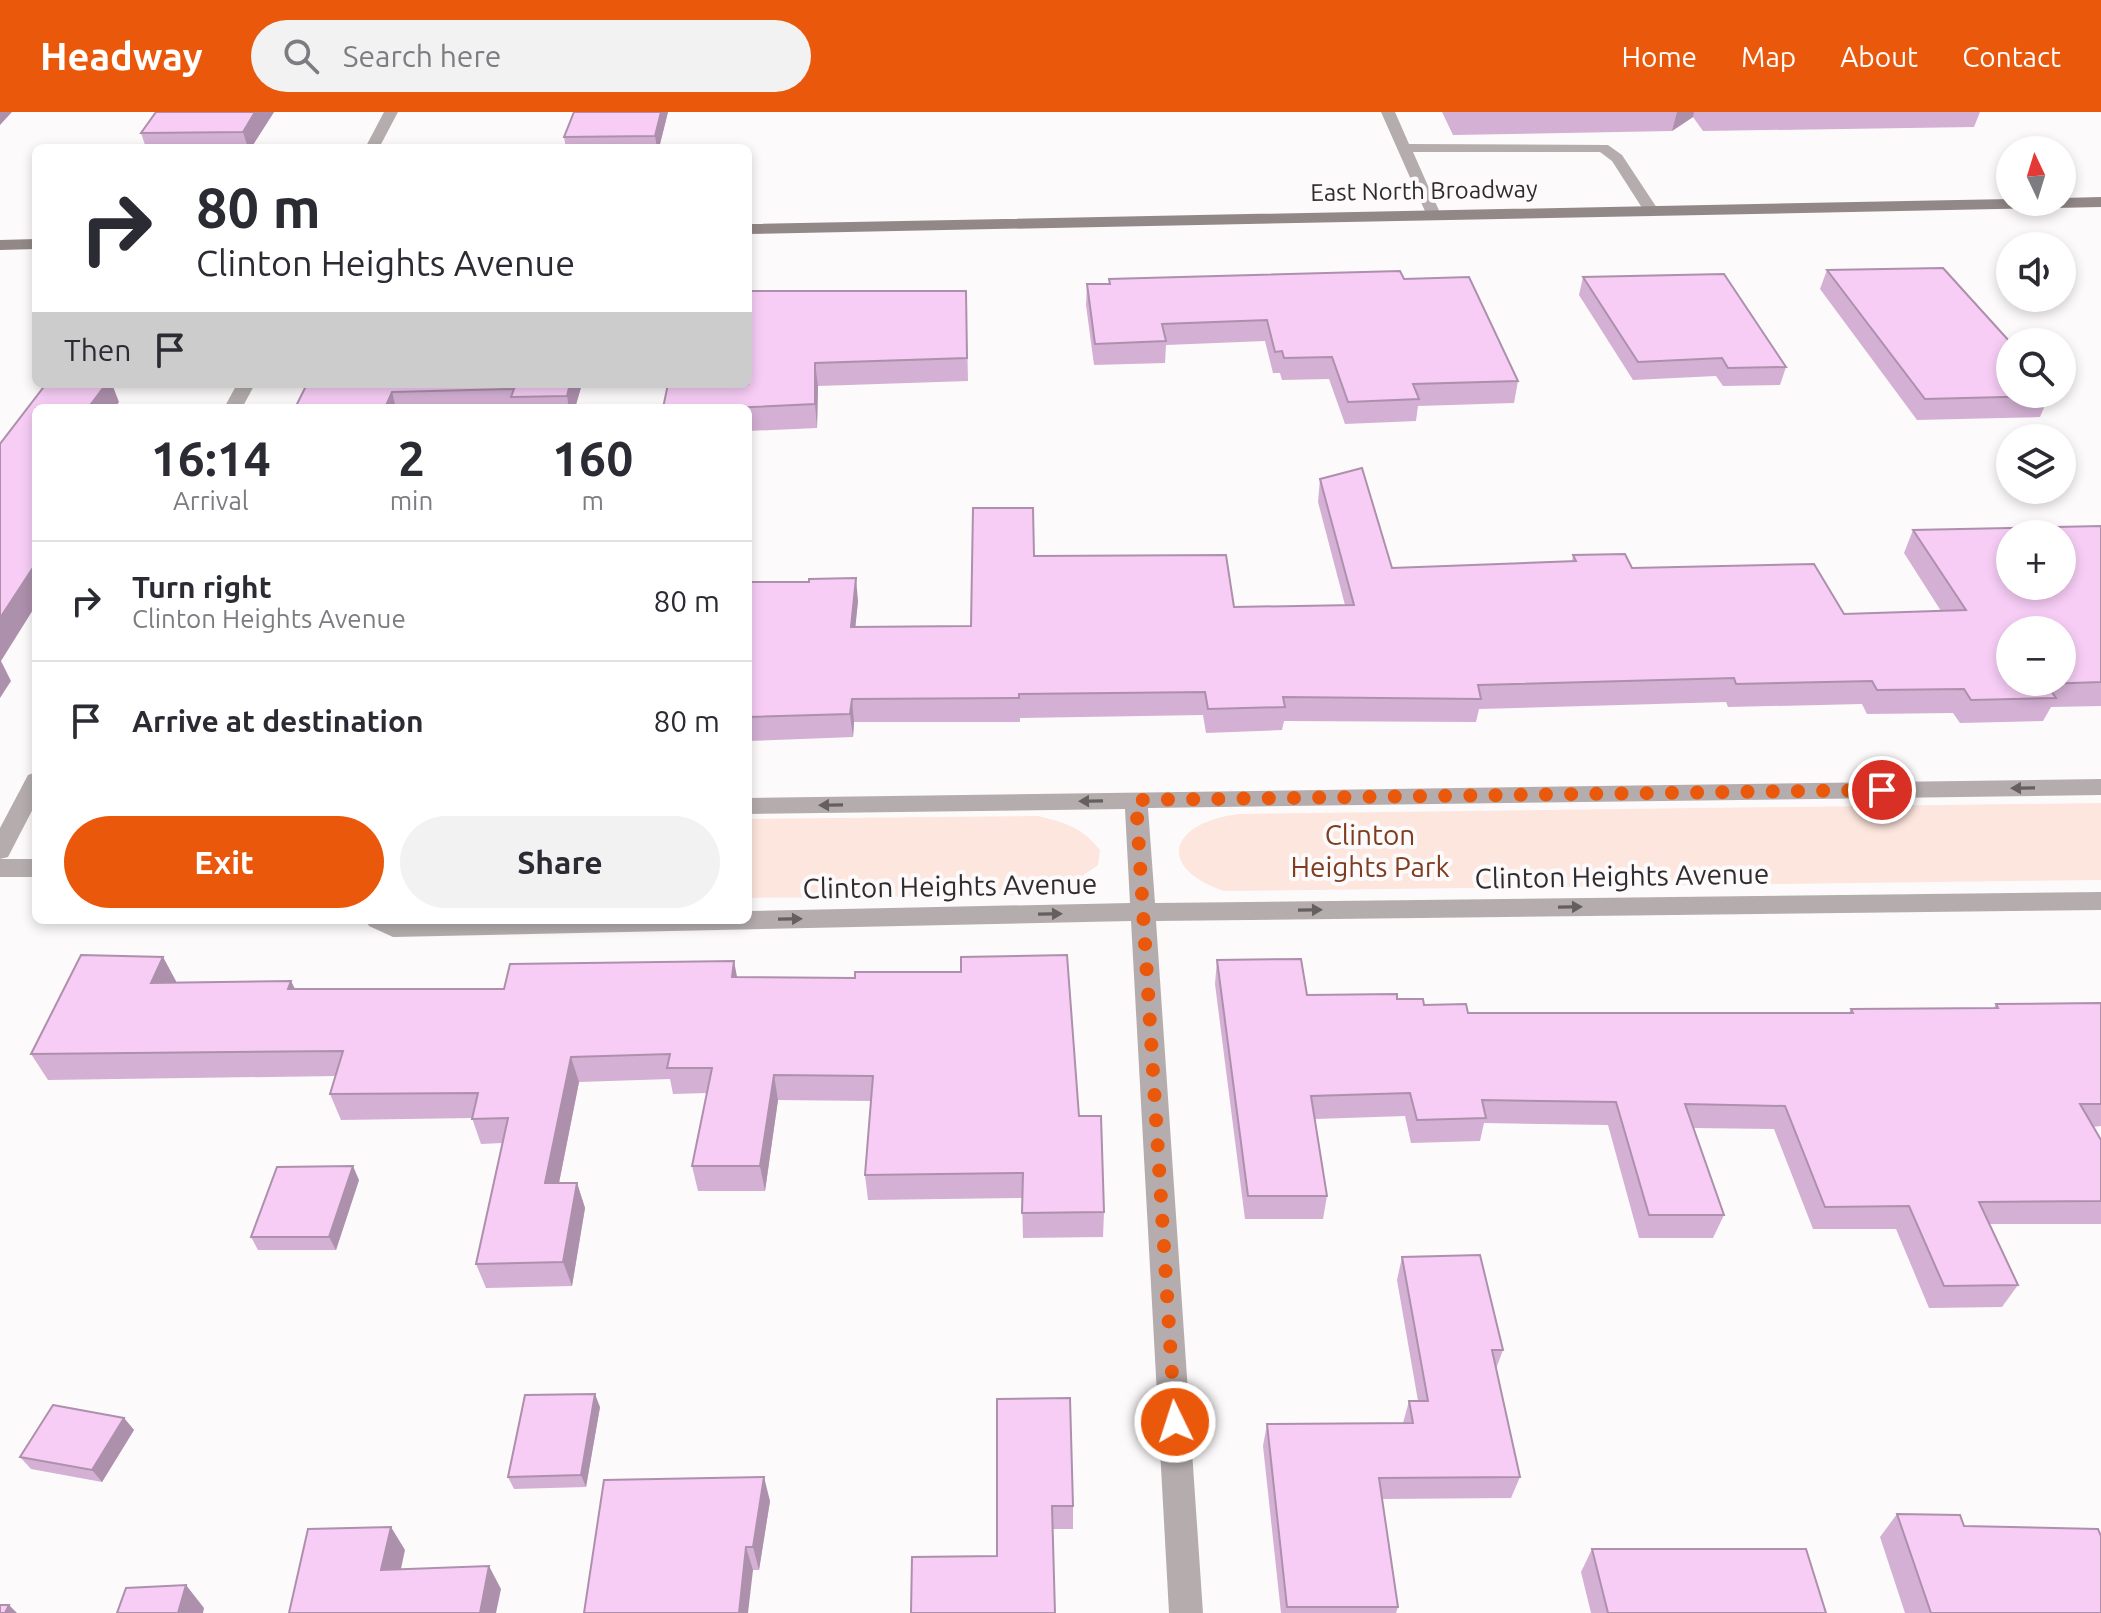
<!DOCTYPE html>
<meta charset="utf-8">
<style>
body{margin:0;font-family:Ubuntu,sans-serif;background:#f2f2f3;color:#2b2b33;height:100vh;display:flex;flex-direction:column;font-size:30px;white-space:nowrap}
*{box-sizing:border-box;margin:0}
p{font-size:26px;color:#7c7c81}
.icon{flex:none;width:44px;height:44px;fill:none;stroke:currentColor;stroke-width:2;stroke-linecap:round;stroke-linejoin:round}
.map{position:relative;flex:1;overflow:hidden}
.side{position:absolute;left:32px;top:292px;width:720px;height:520px;display:flex;flex-direction:column;background:#fff;border-radius:12px;box-shadow:0 4px 12px #0003}
.side>*{flex:none}
.hud{position:absolute;left:32px;top:32px;width:720px;height:244px;border-radius:12px;box-shadow:0 4px 12px #0003;background:#fff;color:#2b2b33;overflow:hidden}
.needle{width:52px;rotate:356deg}
.tools{position:absolute;left:1996px;top:24px;display:grid;gap:16px}
.tools a{display:grid;place-items:center;width:80px;height:80px;border-radius:50%;background:#fff;box-shadow:0 4px 12px #0003;font-size:40px}
.pin{position:absolute;display:grid;place-items:center;width:68px;height:68px;color:#fff;margin:-34px;border:4px solid #fff;border-radius:50%;box-shadow:0 2px 8px #0007}
.me{position:absolute;width:88px;margin:-44px;rotate:356deg;stroke-linejoin:round;filter:drop-shadow(0 0 6px #0008)}
.turn{display:flex;align-items:center;gap:28px;height:168px;padding:0 32px;font-size:36px}
.turn .icon{width:104px;height:104px;stroke-width:2.5}
.turn b{display:block;font-size:56px;line-height:68px}
.then{display:flex;align-items:center;height:76px;padding:0 32px;background:#0003;gap:16px;font-size:30px}
.eta{display:flex;justify-content:space-evenly;align-items:center;height:136px;text-align:center}
.eta b{font-size:48px;font-weight:600;line-height:56px}
.action{display:flex;gap:16px;margin-top:auto;padding:16px 32px}
.action a{flex:1;height:92px;border-radius:48px;background:#ea580c;color:#fff;font-size:32px;font-weight:600;line-height:92px;text-align:center}
.action a+a{background:#f2f2f3;color:#2b2b33}
ul{padding:0;list-style:none}
li{display:flex;align-items:center;gap:24px;height:120px;padding:0 32px;border-top:2px solid #e1e1e2}
li div{flex:1}
li b{display:block;font-size:30px}
li em{font-style:normal}
header{display:flex;align-items:center;gap:48px;box-sizing:border-box;height:112px;padding:0 40px;background:#ea580c;color:#fff}
header strong{font-size:38px}
nav{display:flex;gap:44px;margin-inline-start:auto;font-size:28px}
.search{width:560px;height:72px;background:#f2f2f3;display:flex;align-items:center;gap:20px;box-sizing:border-box;padding:0 28px;border-radius:44px;color:#7c7c81;font-size:30px}
.map>svg:first-child{display:block}
</style>
<header>
<strong>Headway</strong>
<div class="search"><svg class="icon" aria-label="search" viewBox="0 0 24 24"><circle cx="10" cy="10" r="6"/><path d="M15 15l6 6"/></svg>Search here</div>
<nav><a>Home</a><a>Map</a><a>About</a><a>Contact</a></nav>
</header>
<div class="map">
<svg width="2101" height="1501" viewBox="0 0 2101 1501">
<rect width="100%" height="100%" fill="#fdfafb"/>
<!-- green -->
<path fill="#fde6dd" d="M2101 691V768L1224 779C1152 754 1173 709 1240 702Z
M1037 704C1064 710 1082 715 1100 738L1098 753 1062 778 1033 783 748 786V707Z"/>
<g fill="none" stroke-linecap="round" stroke-linejoin="round">
<!-- lane -->
<path fill="#b5adad" fill-rule="evenodd" d="M1381 0H1395L1409 32 1608 33 1622 43 1659 99 1646 102 1612 49 1600 40H1413L1441 103 1428 106Z"/>
<!-- street -->
<path fill="#b5adad" fill-rule="evenodd" d="M384 0H398L379 36H365Z
M237 272H255L242 296H224Z
M36 660V691L8 745 0 747V716L28 663Z
M2101 667V683L1148 696 1155 791 2101 780V798L1156 809 1203 1501H1169L1131 809 393 825 369 814 366 808H748V799L1130 791 1125 697 748 702V686Z
M0 747H36V765H0Z"/>
<!-- secondary -->
<path fill="#938888" fill-rule="evenodd" d="M2101 85V95L748 122V112L2010 87 2062 90V86Z
M36 127V137L0 138V128Z"/>
</g>
<!-- wall -->
<path fill="#d4b0d4" d="M156 0H274L251 36H146L141 21Z
M574 0H668L659 36H566L564 25Z
M1442 0H1980L1974 15 1703 19 1693 5 1672 19 1453 23Z
M1827 158 2049 284 2040 305 1917 308 1820 177Z
M1583 165 1786 255 1780 273 1723 274 1716 264 1633 268 1579 183Z
M1109 167H1404L1518 269 1514 291 1418 294 1416 309 1345 312 1329 267 1282 268 1280 261H1273L1265 229 1166 233 1165 251 1094 253 1086 193 1087 172H1109Z
M966 179 968 269 818 274 817 316 748 319V296H663Z
M307 272H582L575 296H295Z
M1320 367 1392 456 1572 449 1573 443 1844 502 1941 499 1904 441 1913 418 2101 414V594L2051 595 2043 609 1960 611 1953 601 1867 602 1862 592 1728 595 1726 590 1479 597 1476 610 1284 609 1282 618 1206 621 1203 603 1020 606V610H854L853 625 748 629V470L858 489 855 515 971 514 1034 444 1234 495 1345 493 1318 390Z
M163 845 176 870 291 869 295 877H504L737 865 1079 1004 1104 1100 1103 1125 1023 1126 1022 1086 868 1088 865 1063 871 989 778 988 765 1079H698L692 1054 707 981 673 982 670 967 579 970 559 1071H577L585 1096 572 1174 486 1176 476 1152 502 1031 481 1032 472 1006 341 1008 330 982 335 964 48 968 31 942Z
M1217 848 1307 883 1397 887 1424 893 1468 901H1849L1851 897 1994 896 1996 892 2101 891V1014L2093 1015 2101 1028V1112H1989L2018 1173 2002 1195 1929 1196 1896 1117H1813L1774 1017 1693 1016 1724 1103 1713 1126H1639L1608 1013 1484 1011 1480 1029 1411 1031 1405 1004 1315 1007 1327 1084 1323 1107H1245L1215 872Z
M359 1068 336 1138H258L251 1125Z
M1402 1145 1503 1238 1496 1257 1520 1365 1511 1386 1382 1387 1398 1495 1396 1501H1281L1263 1334 1267 1312 1403 1311 1409 1289H1418L1397 1168Z
M997 1287 1073 1394V1417H1052L1055 1501 997 1444Z
M600 1295 586 1375 514 1377 508 1365Z
M124 1306 134 1318 102 1370 31 1357 20 1345Z
M770 1389 759 1458H753L584 1501Z
M1897 1402 1964 1414 2101 1501H1905L1880 1425Z
M1592 1437 1826 1501H1591L1581 1460Z"/>
<!-- shaded-wall -->
<path fill="#ad90ac" d="M0 0H12L0 13Z
M255 0H274L251 36H248L243 20Z
M661 0H668L659 36H657L655 24Z
M1677 0H1694L1693 5 1672 19Z
M815 251 818 274 817 316 815 292Z
M106 272H112L119 290 115 296H88Z
M570 272H582L575 296H569L567 284Z
M392 280 396 296H385Z
M36 451V493L1 549 11 569 0 586V506Z
M856 466 858 489 853 539 851 515Z
M852 587 854 610 853 625 850 602Z
M163 845 177 871H151Z
M734 849 739 875 732 865Z
M291 869 303 894 288 877Z
M571 945 579 970 554 1096 545 1071Z
M774 963 778 988 765 1079 760 1054Z
M353 1054 359 1068 336 1138 329 1125Z
M577 1071 585 1096 572 1174 563 1150Z
M595 1282 600 1295 586 1375 581 1363Z
M124 1306 134 1318 102 1370 92 1358Z
M764 1365 770 1389 759 1458 753 1435Z
M391 1415 405 1438 396 1480 381 1458Z
M746 1435 753 1458 748 1501H739Z
M489 1454 501 1477 496 1501H480Z
M186 1473 204 1496 203 1501H178Z
M9 1493 17 1501H5Z"/>
<!-- building -->
<path fill="#f7cdf6" stroke="#ad90ac" stroke-width="2" fill-rule="evenodd" d="M156 0H255L243 20 141 21Z
M574 0H661L655 24 564 25Z
M1943 156 2010 230V282H2048L2049 284 1925 287 1827 158Z
M1400 159 1404 167 1469 165 1518 269 1413 272 1419 287 1348 290 1332 245 1284 246 1282 239 1275 240 1267 208 1162 212 1166 229 1095 232 1087 172H1110L1109 167Z
M1724 162 1786 255 1728 256 1722 246 1638 250 1583 165Z
M748 179H966L967 246 815 251V292L730 296H663L668 272H748Z
M46 272H106L88 296H36V451L0 506V332Z
M307 272H570L567 284 511 285 514 277 392 280 385 296H295Z
M1362 356 1392 456 1576 449 1573 443 1625 442 1632 456 1814 452 1844 502 1966 498 1913 418 2101 414V570L2046 572 2056 586 1971 588 1964 577 1877 578 1872 569 1736 572 1734 566 1478 573 1481 587 1283 585 1285 595 1208 597 1205 580 1019 582V586L852 587 850 602 748 605V470H809V467L856 466 851 515 971 514 973 396H1033L1034 444 1226 443 1234 495 1354 493 1320 367ZM2010 422H2062V474H2010ZM2010 518H2062V570H2010Z
M81 843 163 845 151 871 291 869 288 877H504L510 852 734 849 732 865 855 866V860H961V845L1067 843 1079 1004H1101L1104 1100 1022 1101 1023 1061 865 1063 873 964 774 963 760 1054H692L712 956H667L670 942 571 945 545 1071H577L563 1150 476 1152 508 1006 472 1007 478 981 330 982 343 939 31 942Z
M1301 847 1307 883 1397 882V887H1423L1424 893 1466 892 1468 901H1853L1851 897 1998 896 1996 892 2101 891V992H2080L2101 1028V1089L1979 1090 2018 1173 1944 1174 1909 1094 1825 1095 1785 994 1685 992 1724 1103H1649L1616 990 1482 988 1486 1006 1417 1008 1410 981 1311 984 1327 1084H1248L1217 848Z
M353 1054 329 1125H251L277 1055Z
M1480 1143 1503 1238H1492L1520 1365 1379 1366 1398 1495H1287L1267 1312 1413 1311 1409 1289H1428L1402 1145Z
M595 1282 581 1363 508 1365 525 1283Z
M1070 1286 1073 1394H1052L1055 1501H911L912 1445 997 1444V1287Z
M53 1293 124 1306 92 1358 20 1345Z
M764 1365 753 1435H746L739 1501H584L604 1368Z
M1897 1402 1960 1403 1964 1414 2098 1417 2101 1424V1501H1931Z
M391 1415 381 1458 489 1454 480 1501H289L308 1417Z
M1592 1437H1806L1826 1501H1608Z
M186 1473 178 1501H117L126 1476Z
M0 1493H9L5 1501H0Z"/>
<!-- one-way arrows -->
<defs><path id="oneway-solid" d="M-6-.8H1V-3.2L6.5 0L1 3.2V.8H-6Z" transform="scale(2)"/></defs>
<g fill="#655f60">
<use href="#oneway-solid" transform="translate(2023 676) rotate(179)"/>
<use href="#oneway-solid" transform="translate(1091 689) rotate(179)"/>
<use href="#oneway-solid" transform="translate(831 693) rotate(179)"/>
<use href="#oneway-solid" transform="translate(1570 795) rotate(-1)"/>
<use href="#oneway-solid" transform="translate(1310 798) rotate(-1)"/>
<use href="#oneway-solid" transform="translate(1050 802) rotate(-1)"/>
<use href="#oneway-solid" transform="translate(790 807) rotate(-1)"/>
</g>
<g fill="none" stroke-linecap="round" stroke-linejoin="round">
<!-- route -->
<path stroke="#ea580c" stroke-width="14" stroke-dasharray="0 25.2" d="M1175 1310 1136 688 1882 678"/>
</g>
<g text-anchor="middle" stroke-width="8" stroke-linejoin="round" paint-order="stroke">
<!-- far-street labels -->
<g font-size="24" fill="#302b2d" stroke="#fdfafb">
<text transform="translate(1424 79) rotate(-1)" y="8">East North Broadway</text>
</g>
<!-- park labels -->
<g font-size="28" fill="#7f3d20" stroke="#fdfafb">
<text x="1370" y="733">Clinton<tspan x="1370" dy="32">Heights Park</tspan></text>
</g>
<!-- street labels -->
<g font-size="28" fill="#302b2d" stroke="#fdfafb">
<text transform="translate(1622 764) rotate(-1)" y="10">Clinton Heights Avenue</text>
<text transform="translate(950 774) rotate(-1)" y="10">Clinton Heights Avenue</text>
</g>
</g>
</svg>
<div class="tools">
<a><svg class="needle" viewBox="-14 -14 28 28"><path d="M0-13l5 13h-10z" fill="#e53935"/><path d="M0 13l5-13h-10z" fill="#7c7c81"/></svg></a>
<a><svg class="icon" aria-label="sound" viewBox="0 0 24 24"><path d="M4 9h4l5-4v14l-5-4H4zM17 9q2 3 0 6"/></svg></a>
<a><svg class="icon" aria-label="search" viewBox="0 0 24 24"><circle cx="10" cy="10" r="6"/><path d="M15 15l6 6"/></svg></a>
<a><svg class="icon" aria-label="layers" viewBox="0 0 24 24"><path d="M12 4l9 5-9 5-9-5zM3 14l9 5 9-5"/></svg></a>
<a>+</a>
<a>−</a>
</div>
<div class="pin" style="left:1882px;top:678px;background:#d93025"><svg class="icon" aria-label="arrive" viewBox="0 0 24 24"><path d="M6 21V4h12l-3 4 3 4H6"/></svg></div>
<svg class="me" style="left:1175px;top:1310px" viewBox="-20 -20 40 40"><circle r="17" fill="#ea580c" stroke="#fff" stroke-width="3"/><path d="M0-11L8 9 0 5-8 9z" fill="#fff"/></svg>
<div class="hud">
<div class="turn"><svg class="icon" aria-label="right" viewBox="0 0 24 24"><path d="M7 20v-9h11M14 6l5 5-5 5"/></svg><div><b>80 m</b>Clinton Heights Avenue</div></div>
<div class="then">Then<svg class="icon" aria-label="arrive" viewBox="0 0 24 24"><path d="M6 21V4h12l-3 4 3 4H6"/></svg></div>
</div>
<section class="side">
<div class="eta">
<div><b>16:14</b><p>Arrival</p></div>
<div><b>2</b><p>min</p></div>
<div><b>160</b><p>m</p></div>
</div>
<ul>
<li><svg class="icon" aria-label="right" viewBox="0 0 24 24"><path d="M7 20v-9h11M14 6l5 5-5 5"/></svg><div><b>Turn right</b><p>Clinton Heights Avenue</p></div><em>80 m</em></li>
<li><svg class="icon" aria-label="arrive" viewBox="0 0 24 24"><path d="M6 21V4h12l-3 4 3 4H6"/></svg><div><b>Arrive at destination</b></div><em>80 m</em></li>
</ul>
<div class="action"><a>Exit</a><a>Share</a></div>
</section>
</div>
